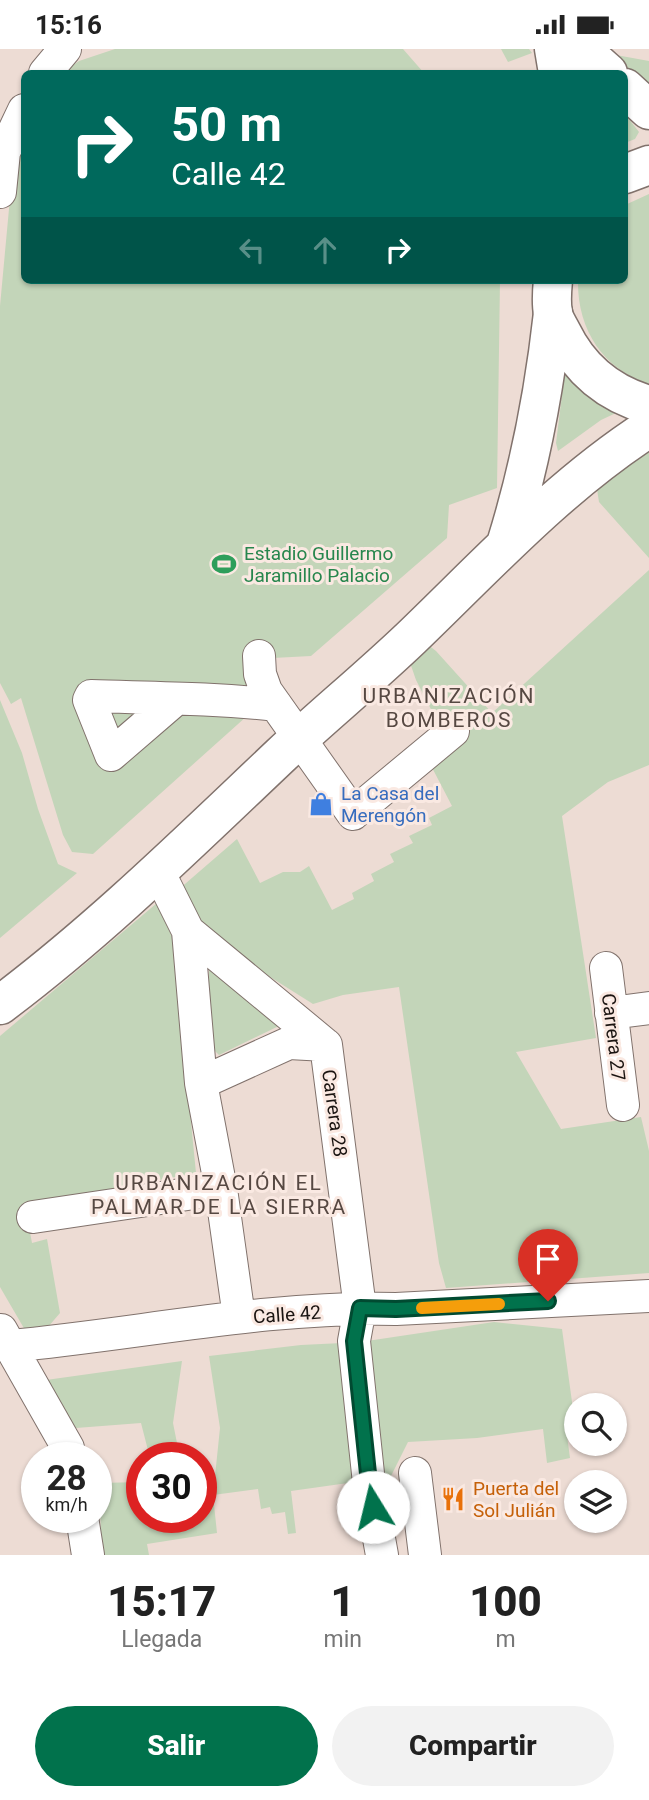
<!DOCTYPE html>
<html lang="es">
<meta charset="utf-8">
<style>
body{margin:0;font-family:Roboto,sans-serif;background:#f2f2f2;color:#222;height:100vh;display:flex;flex-direction:column;font-size:26px;white-space:nowrap}
*{box-sizing:border-box;margin:0}
p{font-size:23px;color:#767676}
.icon{flex:none;width:38px;height:38px;fill:none;stroke:currentColor;stroke-width:2;stroke-linecap:round;stroke-linejoin:round}
.map{position:relative;height:1506px;overflow:hidden}
.sheet{display:flex;flex-direction:column;background:#fff;flex:1}
.sheet>*{flex:none}
.banner{position:absolute;left:21px;top:21px;width:607px;height:214px;border-radius:10px;box-shadow:0 2px 5px #0004;background:#00695c;color:#fff;overflow:hidden}
.buttons{position:absolute;left:564px;top:1344px;display:grid;gap:14px}
.buttons a{display:grid;place-items:center;width:63px;height:63px;border-radius:50%;background:#fff;box-shadow:0 2px 5px #0004;font-size:35px}
.speed{position:absolute;left:21px;top:1393px;display:flex;gap:14px;font-size:35px;font-weight:700;text-align:center}
.speed>*{display:grid;place-content:center;width:91px;height:91px;border-radius:50%;background:#fff;box-shadow:0 2px 5px #0004;line-height:1}
.speed small{font-size:18px;font-weight:400}
.speed .limit{border:10px solid #d22;background:#fff;color:#111}
.pin{position:absolute;display:grid;place-items:center;width:60px;height:60px;color:#fff;margin:-72px -30px;border-radius:50% 50% 50% 0;rotate:-45deg;box-shadow:0 0 7px #0007}
.pin .icon{rotate:45deg}
.me{position:absolute;width:77px;margin:-38px;rotate:351deg;stroke-linejoin:round;filter:drop-shadow(0 0 5px #0008)}
.turn{display:flex;align-items:center;gap:24px;height:147px;padding:0 35px;font-size:32px}
.turn .icon{width:91px;height:91px;stroke-width:2.5}
.turn b{display:block;font-size:49px;line-height:60px}
.lanes{display:flex;align-items:center;height:66px;padding:0 35px;background:#0003;justify-content:center;gap:35px;direction:ltr}
.lanes .off{opacity:.35}
.eta{display:flex;justify-content:space-evenly;align-items:center;height:119px;text-align:center}
.eta b{font-size:42px;font-weight:800;line-height:49px}
.primary-button{display:flex;gap:14px;margin-top:auto;padding:14px 35px}
.primary-button a{flex:1;height:80px;border-radius:42px;background:#01724c;color:#fff;font-size:28px;font-weight:800;line-height:80px;text-align:center}
.primary-button a+a{background:#f2f2f2;color:#222}
.status{display:flex;justify-content:space-between;align-items:center;height:49px;padding:0 35px;background:#fff;direction:ltr}
.status svg{height:19px;fill:currentColor}
.map>svg:first-child{display:block}
</style>
<div class="status"><b>15:16</b><svg viewBox="0 0 49 12"><path d="M0 12V9h3v3zM5 12V6h3v6zM10 12V3h3v9zM15 12V0h3v12zM26 1h20v11H26zM47 4h2v5h-2z"/></svg></div>
<div class="map">
<svg width="649" height="1506" viewBox="0 0 649 1506">
<rect width="100%" height="100%" fill="#eddcd4"/>
<!-- green -->
<path fill="#c3d5b9" d="M115 0H403L424 24H61L79 12Z
M501 0H529L532 4 508 13Z
M616 6 649 12V39L617 15Z
M625 65 639 83 635 90 625 94Z
M24 80V231H500L497 439 449 456 447 489 311 607 273 609 248 606 247 667 93 805 72 803 63 786 21 649 11 655 0 634V257L14 106Z
M649 145V335C602 320 577 279 578 231H625V156Z
M565 322 616 364 601 371 558 402 556 394Z
M649 396V509L599 453 596 434Z
M649 521V716L608 733 562 767 596 989 516 1003 561 1080 641 1068 649 1102V1224L446 1239 439 1214 399 938 343 946 313 955 267 926 196 874 178 841 237 790 260 834 283 823H300L309 817 332 861 354 850 352 844 374 832 371 825 394 813 390 805 413 794 409 787 432 776 429 769 452 757 426 707 439 676 416 631 407 605 423 592 436 602 492 664Z
M0 651 22 704 38 760 58 815 77 824 0 889Z
M157 854 173 890 196 1124 25 1157 32 1194 47 1190 60 1264 48 1278 25 1281 0 1238V987Z
M209 917 283 975 219 1006 209 996Z
M494 1273 562 1280 576 1382 567 1387 570 1409 547 1414 543 1380 477 1389 408 1393 391 1427 383 1430 367 1292Z
M342 1294 355 1433 291 1442 296 1484 288 1485 285 1463 272 1465 270 1458 261 1460 258 1440 213 1446 217 1484 147 1495 149 1506H102L99 1434 142 1433V1468H201V1426L215 1427 220 1379 209 1307 301 1296Z
M182 1312 173 1374 180 1409H150L141 1374 76 1379 46 1331Z"/>
<g fill="none" stroke-linecap="round" stroke-linejoin="round">
<!-- minor casing -->
<g stroke="#81726c" stroke-width="34">
<path id="minor" d="M45 24 65 0
M0 143 4 103 24 61
M259 607 260 625 266 642 353 765 453 682
M176 650 111 706 89 651 91 647C153 649 215 649 276 656
M158 822 188 882 201 1034 221 1140 239 1268
M188 882 326 996
M606 919 623 1056
M611 964 649 959
M326 996 360 1259 354 1292 369 1434 382 1506
M201 1034 289 994 326 996
M33 1168 221 1140
M1 1281 68 1399 70 1409
M10 1297C139 1285 266 1257 396 1260L649 1247
M415 1424 425 1506
M82 1468 88 1506"/>
</g>
<!-- major casing -->
<g stroke="#81726c" stroke-width="41">
<path id="major" d="M506 495C530 418 544 345 553 264
M0 956C100 881 190 792 281 706 324 666 369 629 411 589 487 516 559 437 649 379"/>
</g>
<!-- highway casing -->
<g stroke="#81726c" stroke-width="41">
<path id="highway" d="M554 0 558 24
M581 0 608 24
M625 39 649 61
M625 125 649 116
M553 231C552 241 551 254 553 264 554 271 559 278 562 284 580 321 610 345 649 356"/>
</g>
<!-- minor -->
<use href="#minor" stroke="#fff" stroke-width="32"/>
<!-- major -->
<use href="#major" stroke="#fff" stroke-width="38"/>
<!-- highway -->
<use href="#highway" stroke="#fff" stroke-width="38"/>
</g>
<g fill="none" stroke-linecap="round" stroke-linejoin="round">
<!-- route casing -->
<g stroke="#014a31" stroke-width="18">
<path id="route" d="M373 1458 369 1434 354 1292 360 1259 396 1260 548 1252"/>
</g>
<!-- route -->
<use href="#route" stroke="#01724c" stroke-width="12"/>
<!-- slow -->
<path stroke="#f59e0b" stroke-width="12" d="M422 1259 499 1255"/>
</g>
<!-- icons -->
<defs>
<g id="stadium-bare" transform="scale(1.89)"><path d="M0-5a6.5 5 0 1 0 0 10a6.5 5 0 1 0 0-10ZM-3.5-1.8h7v3.6h-7Z" fill="#2e9e5b" stroke="#fae9e2" stroke-width="2.5" paint-order="stroke"/></g>
<g id="shop-bare" transform="scale(1.89)"><path d="M-5-2.5h2.3a2.7 3.5 0 0 1 5.4 0H5L5.5 6h-11ZM-1.5-2.5h3a1.5 2.3 0 0 0-3 0Z" fill="#3f7fe0" stroke="#fae9e2" stroke-width="2.5" paint-order="stroke"/></g>
<g id="restaurant-bare" transform="scale(1.89)"><path d="M-5-6h1v4h1v-4h1v4h1v-4h1v5L-1.5 .5V6h-2V.5L-5-1ZM5-6V6H3V1.5H1.5Q1.5-4 5-6Z" fill="#e8710a" stroke="#fae9e2" stroke-width="2.5" paint-order="stroke"/></g>
</defs>
<g fill-rule="evenodd">
<use href="#stadium-bare" x="224" y="515"/>
<use href="#shop-bare" x="321" y="755"/>
<use href="#restaurant-bare" x="453" y="1450"/>
</g>
<g text-anchor="middle" stroke-width="6" stroke-linejoin="round" paint-order="stroke">
<!-- leisure labels -->
<g font-size="19" fill="#27864d" stroke="#fae9e2" text-anchor="start">
<text x="244" y="511">Estadio Guillermo<tspan x="244" dy="22">Jaramillo Palacio</tspan></text>
</g>
<!-- shop labels -->
<g font-size="19" fill="#366cbe" stroke="#fae9e2" text-anchor="start">
<text x="341" y="751">La Casa del<tspan x="341" dy="22">Merengón</tspan></text>
</g>
<!-- street labels -->
<g font-size="19" fill="#1a1411" stroke="#fae9e2">
<text transform="translate(614 988) rotate(83)" y="7">Carrera 27</text>
<text transform="translate(335 1064) rotate(82)" y="7">Carrera 28</text>
<text transform="translate(287 1265) rotate(-4)" y="7">Calle 42</text>
</g>
<!-- food labels -->
<g font-size="19" fill="#c56008" stroke="#fae9e2" text-anchor="start">
<text x="473" y="1446">Puerta del<tspan x="473" dy="22">Sol Julián</tspan></text>
</g>
<!-- neighbourhood labels -->
<g font-size="21" letter-spacing="2" fill="#564842" stroke="#fae9e2">
<text x="449" y="654">URBANIZACIÓN<tspan x="449" dy="24">BOMBEROS</tspan></text>
<text x="219" y="1141">URBANIZACIÓN EL<tspan x="219" dy="24">PALMAR DE LA SIERRA</tspan></text>
</g>
</g>
</svg>
<div class="buttons">
<a><svg class="icon" aria-label="search" viewBox="0 0 24 24"><circle cx="10" cy="10" r="6"/><path d="M15 15l6 6"/></svg></a>
<a><svg class="icon" aria-label="layers" viewBox="0 0 24 24"><path d="M12 4l9 5-9 5-9-5zM3 14l9 5 9-5"/></svg></a>
</div>
<div class="speed"><div>28<small>km/h</small></div><div class="limit">30</div></div>
<div class="pin" style="left:548px;top:1252px;background:#d93025"><svg class="icon" aria-label="arrive" viewBox="0 0 24 24"><path d="M6 21V4h12l-3 4 3 4H6"/></svg></div>
<svg class="me" style="left:373px;top:1458px" viewBox="-20 -20 40 40"><circle r="19" fill="#fff"/><path d="M0-13L10 11 0 6-10 11z" fill="#01724c"/></svg>
<div class="banner">
<div class="turn"><svg class="icon" aria-label="right" viewBox="0 0 24 24"><path d="M7 20v-9h11M14 6l5 5-5 5"/></svg><div><b>50 m</b>Calle 42</div></div>
<div class="lanes"><svg class="icon off" aria-label="left" viewBox="0 0 24 24"><path d="M17 20v-9H6M10 6l-5 5 5 5"/></svg><svg class="icon off" aria-label="ahead" viewBox="0 0 24 24"><path d="M12 20V5M6 11l6-6 6 6"/></svg><svg class="icon" aria-label="right" viewBox="0 0 24 24"><path d="M7 20v-9h11M14 6l5 5-5 5"/></svg></div>
</div>
</div>
<section class="sheet">
<div class="eta">
<div><b>15:17</b><p>Llegada</p></div>
<div><b>1</b><p>min</p></div>
<div><b>100</b><p>m</p></div>
</div>
<div class="primary-button"><a>Salir</a><a>Compartir</a></div>
</section>
